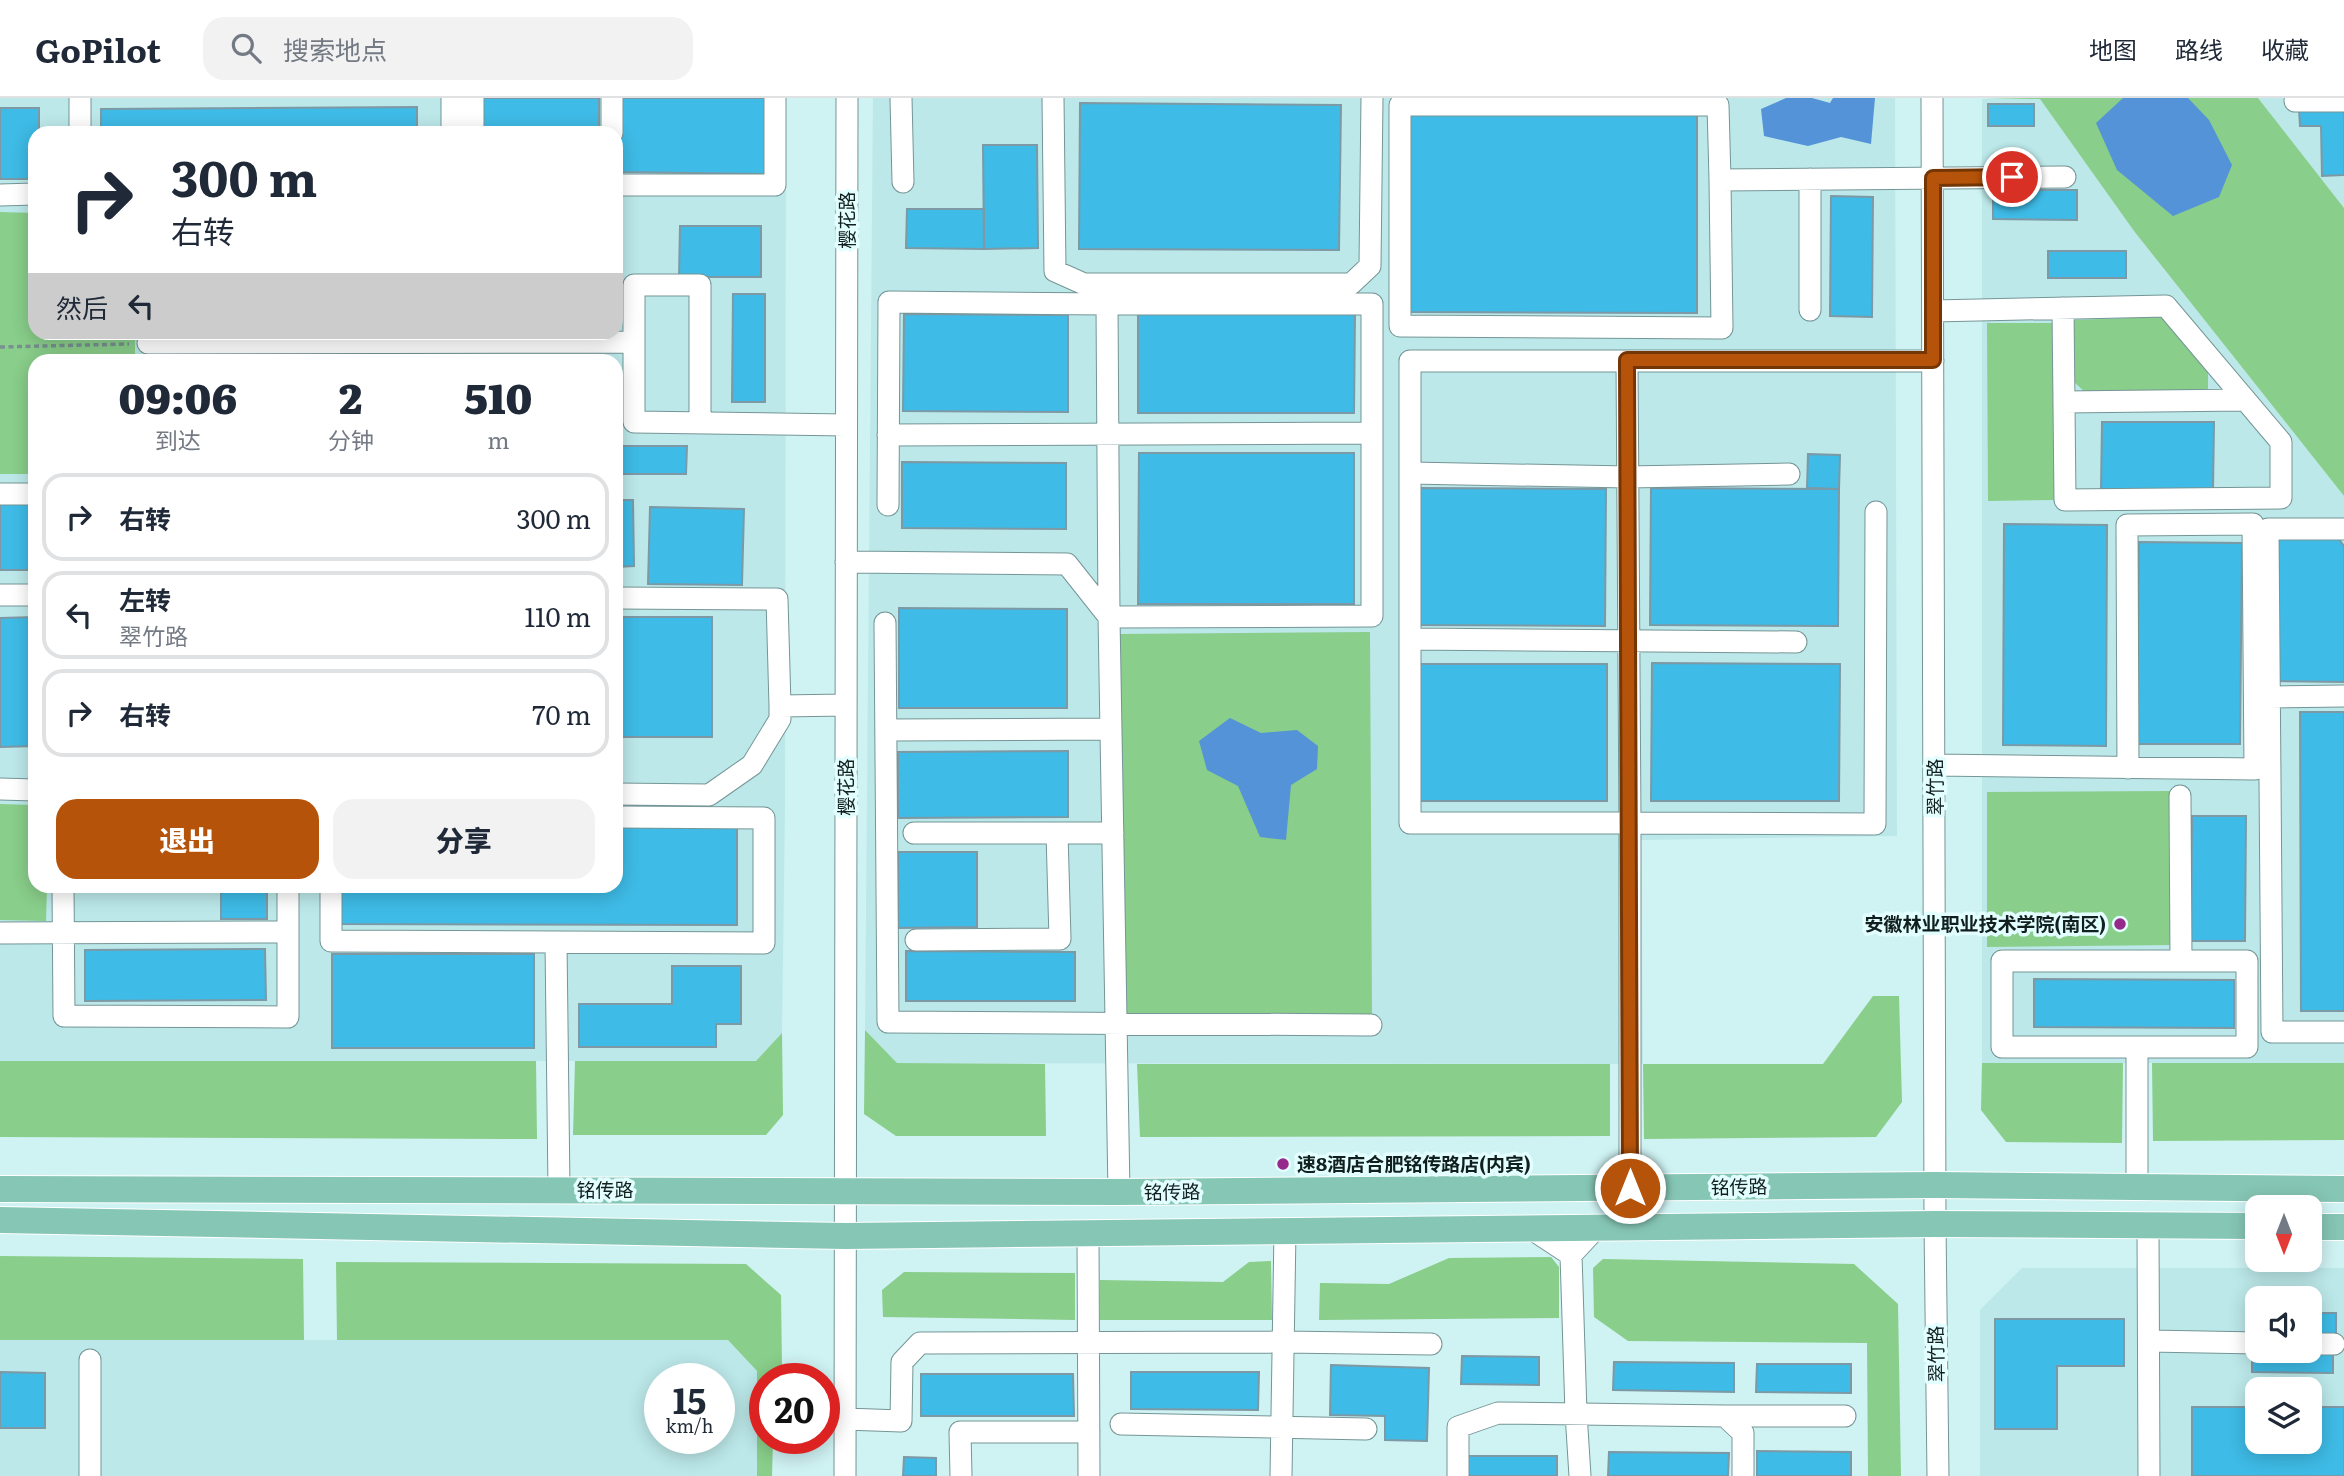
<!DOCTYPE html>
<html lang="zh">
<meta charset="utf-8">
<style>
body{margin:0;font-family:Literata,"Noto Sans SC",serif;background:#f2f2f3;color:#1f2937;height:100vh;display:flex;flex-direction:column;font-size:26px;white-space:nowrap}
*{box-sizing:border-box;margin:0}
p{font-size:23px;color:#747a83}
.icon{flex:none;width:38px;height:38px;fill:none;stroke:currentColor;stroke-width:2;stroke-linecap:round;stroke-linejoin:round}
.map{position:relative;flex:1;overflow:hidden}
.sheet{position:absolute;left:28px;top:256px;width:595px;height:539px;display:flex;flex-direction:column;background:#fff;border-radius:21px;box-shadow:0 4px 18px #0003}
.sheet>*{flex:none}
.guide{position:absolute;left:28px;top:28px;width:595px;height:214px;border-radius:21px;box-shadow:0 4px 18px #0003;background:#fff;color:#1f2937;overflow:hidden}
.needle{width:46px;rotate:180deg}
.tools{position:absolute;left:2245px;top:1097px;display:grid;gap:14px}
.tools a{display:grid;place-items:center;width:77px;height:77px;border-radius:14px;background:#fff;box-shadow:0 4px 18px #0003;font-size:35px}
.speed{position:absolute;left:644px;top:1265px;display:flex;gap:14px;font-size:35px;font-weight:700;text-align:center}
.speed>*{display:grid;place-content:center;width:91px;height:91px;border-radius:50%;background:#fff;box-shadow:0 4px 18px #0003;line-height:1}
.speed small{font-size:18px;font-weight:400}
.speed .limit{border:10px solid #d22;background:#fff;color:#111}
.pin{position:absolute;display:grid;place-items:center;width:60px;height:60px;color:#fff;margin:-30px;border:4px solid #fff;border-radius:50%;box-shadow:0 2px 7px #0007}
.me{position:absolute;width:77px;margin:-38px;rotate:0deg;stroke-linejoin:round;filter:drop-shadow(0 0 5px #0008)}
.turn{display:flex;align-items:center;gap:24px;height:147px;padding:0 28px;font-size:32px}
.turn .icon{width:91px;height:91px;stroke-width:2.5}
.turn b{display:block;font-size:49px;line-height:60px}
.then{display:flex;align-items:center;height:66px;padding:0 28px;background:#0003;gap:14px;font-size:26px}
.eta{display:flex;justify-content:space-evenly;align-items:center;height:119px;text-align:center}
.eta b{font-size:42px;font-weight:800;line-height:49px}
.button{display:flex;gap:14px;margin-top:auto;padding:14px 28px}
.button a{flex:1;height:80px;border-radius:21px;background:#b45309;color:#fff;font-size:28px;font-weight:800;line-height:80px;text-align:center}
.button a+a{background:#f2f2f3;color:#1f2937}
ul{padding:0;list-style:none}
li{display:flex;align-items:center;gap:21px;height:88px;margin:0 14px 10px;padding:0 14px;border:4px solid #e0e1e3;border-radius:21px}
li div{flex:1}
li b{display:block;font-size:26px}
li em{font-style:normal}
header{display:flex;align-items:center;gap:42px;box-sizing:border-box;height:98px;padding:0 35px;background:#fff;border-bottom:2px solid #e0e1e3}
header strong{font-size:33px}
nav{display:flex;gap:38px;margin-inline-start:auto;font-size:24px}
.search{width:490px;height:63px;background:#f2f2f3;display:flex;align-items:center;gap:18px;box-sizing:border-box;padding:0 24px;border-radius:21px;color:#747a83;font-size:26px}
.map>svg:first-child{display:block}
</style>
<header>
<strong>GoPilot</strong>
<div class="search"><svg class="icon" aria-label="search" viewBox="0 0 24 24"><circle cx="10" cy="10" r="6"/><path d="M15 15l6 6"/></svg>搜索地点</div>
<nav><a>地图</a><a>路线</a><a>收藏</a></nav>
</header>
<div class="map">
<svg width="2344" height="1378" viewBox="0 0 2344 1378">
<rect width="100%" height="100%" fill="#cff2f3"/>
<!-- built -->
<path fill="#bce8e9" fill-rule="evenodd" d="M0 0H786L785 708 782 935 756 963H0ZM35 35H616V234H35ZM35 262H616V788H35Z
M873 0H1895L1897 738 1641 742 1643 966 897 965 865 932Z
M2258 0H2344V110Z
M1982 1H2040L2134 133 2344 398V965H1982Z
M2022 1170H2344V1378H1980V1212ZM2258 1200H2310V1253H2258ZM2258 1292H2310V1344H2258Z
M0 1242H728L757 1273V1378H0ZM660 1281H719V1340H660Z"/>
<!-- green -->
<path fill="#89ce8a" d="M1982 0H2258L2344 110V398L2134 133 2040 1Z
M0 114 35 115V234L135 235V262H35V376H0Z
M2161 219 2208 273V295L2087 296 2074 284 2073 222Z
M1987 225H2056L2057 402 1988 403Z
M1370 534 1372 918 1122 919 1119 536Z
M2171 693V847L1987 849V694Z
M0 706 35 707V788H47L46 823 0 822Z
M1873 898H1899L1902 1004 1876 1039 1644 1041 1643 966H1823Z
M865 932 897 965 1045 966 1046 1038H896L864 1016Z
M782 935 783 1017 766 1037H573L575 963H756Z
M0 963H536L537 1041 0 1039Z
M1982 965H2123L2122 1045 2006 1044 1981 1012Z
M2152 965H2344V1042L2153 1043Z
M1137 966H1610V1038L1140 1039Z
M0 1158 303 1161 304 1242H0Z
M1551 1159 1559 1169V1220L1319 1222 1320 1185 1389 1186 1449 1160Z
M1603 1161 1854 1166 1898 1206 1901 1378H1868L1867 1245 1628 1243 1594 1219 1593 1170Z
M1271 1163 1272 1222H1100V1182L1223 1184 1249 1164Z
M336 1164 746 1166 781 1197 782 1270 779 1281H765V1340L773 1341 772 1378H757V1273L728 1242H337Z
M904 1174 1075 1175V1222L883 1219 882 1192Z"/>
<!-- water -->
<path fill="#5493d8" d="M1786 0H1812L1830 5 1833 0H1875L1871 46 1841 39 1808 48 1764 38 1761 11Z
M2123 0H2188L2209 22 2232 67 2219 99 2173 118 2117 72 2096 25Z
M1230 620 1261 635 1297 632 1318 648 1317 671 1291 687 1286 742 1260 739 1238 688 1207 672 1199 643Z"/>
<!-- building -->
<path fill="#3ebbe6" stroke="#7d99a5" stroke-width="2" d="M482 0H599V35H481Z
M620 0H769L768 76 619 74Z
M1080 5 1341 7 1339 152 1079 151Z
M1988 6H2034V28H1988Z
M417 9V35H101V11Z
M0 10H39V35H35V81H0Z
M2344 10V77L2322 78 2321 28H2300L2299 11Z
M1408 16H1697V215L1408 214Z
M983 47H1037L1038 150 984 151Z
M1993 92H2077V122L1993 121Z
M1831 98 1873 99 1872 219 1830 218Z
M907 111H984V151L906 150Z
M680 128H761V179H679Z
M2048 153H2126V180H2048Z
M733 196H765V304H732Z
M904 216 1068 217V314L903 313Z
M1138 216H1355L1354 315H1138Z
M2102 324H2214L2213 392 2101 391Z
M616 348H687L686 376H616Z
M1139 355H1354V506H1138Z
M1808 356 1840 357 1839 391 1807 390Z
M902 364 1066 365V431L902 430Z
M1418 390 1606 391 1605 528 1417 527Z
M1651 390 1839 391 1838 528 1650 527Z
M616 402H633L634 468 616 469Z
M0 406H35V472H0Z
M650 409 744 411 742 487 648 486Z
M2004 426 2107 427 2106 648 2003 647Z
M2278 439H2337L2344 448V584L2277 583Z
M2139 444 2242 445 2240 646H2137Z
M899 510 1067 511V610H899Z
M35 519V648L0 649V520Z
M616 519H712V639H616Z
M1652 565 1840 566 1839 703H1651Z
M1419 566H1607V703H1419Z
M2300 614H2344V913H2301Z
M1068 653V719L898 720V654Z
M2192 718H2246L2245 843H2191Z
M616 726H737V827L339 826V788H616Z
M898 754H977V829L898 830Z
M221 788H267V821H221Z
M265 851 266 902 85 903V852Z
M906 853 1075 854V903H906Z
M332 856H534V950H332Z
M672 868H741V926H716V949H579V906H672Z
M2034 881 2234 882V930L2034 929Z
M2310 1215H2336V1237L2310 1236Z
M1995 1221H2124V1268H2057V1331H1995Z
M2252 1252 2333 1253V1275L2252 1274Z
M1462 1258 1539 1259V1287L1461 1286Z
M1614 1264 1734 1265V1294L1613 1292Z
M1757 1266H1851V1295L1756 1294Z
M1331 1267 1429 1270 1427 1343 1385 1342V1318L1330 1317Z
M0 1274 45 1275V1330H0Z
M1131 1274H1259L1258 1312 1131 1311Z
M921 1276H1073L1074 1318H921Z
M2192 1309H2258V1344H2310V1309H2344V1378H2192Z
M1757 1353 1851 1354V1378H1757Z
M1609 1354 1729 1355 1728 1378H1608Z
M1462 1358H1557V1378H1462Z
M904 1359 936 1360V1378H903Z"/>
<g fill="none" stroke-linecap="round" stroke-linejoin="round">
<!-- minor casing -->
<g stroke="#759596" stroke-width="23">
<path id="minor" d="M80 0V35
M452 0V35
M612 0V35
M901 0 903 84
M1053 0 1055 173 1084 186H1351L1370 168 1372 0
M1932 0 1935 1126 1938 1378
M2295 3H2344
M473 35V0
M1810 81V212
M1720 82 1722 230 1400 228V7H1718L1720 82 2065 79
M616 87H775V0
M0 97 35 96
M1933 213 2166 208 2281 344V400L2065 402 2063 210
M634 244V187H700V325
M148 245 634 244V324L846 327
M1627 263 1630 725 1875 726 1876 414
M2064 304 2245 302
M888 337 1372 335
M1410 375 1628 379 1789 376
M0 396H35
M888 407 889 204 1107 206
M2344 431H2268L2272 934H2344
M846 464 1067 466 1109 519 1372 518V206H1107L1109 519 1119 1094
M0 497H35
M616 500 777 501 780 608
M885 525 888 924 1371 927
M1410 541 1796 544
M2269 599 2344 598
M886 632 1111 631
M1935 667 2255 671 2253 426 2127 427 2128 670
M0 691 35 692
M616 696 709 697 752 667 780 621V608L846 607
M2180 698 2181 863
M914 735H1057
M63 788 64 918 288 919V834
M331 788V843L764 845V720L616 719
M0 835 288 834V788
M916 842 1060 841 1057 735H1113
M556 844 559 1092
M2137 949H2002V863H2247V949H2137V1089
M1630 1090V725H1410V263H1933
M2148 1127 2149 1378
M1530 1130 1571 1157 1597 1129
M1088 1135 1089 1378
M1571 1157 1576 1315 1580 1378
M2149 1243 2258 1245
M2310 1246H2334
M1725 1318H1845
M845 1321 901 1323 902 1264 920 1245 1283 1244 1431 1246
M1121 1326 1366 1331
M90 1378V1262
M845 1378 847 0
M961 1378 960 1334H1089
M1281 1378 1285 1133
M1458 1378V1329L1498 1315 1725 1318 1743 1335V1378"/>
</g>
<!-- major casing -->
<g stroke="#fff" stroke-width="28">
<path id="major" d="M0 1091 1119 1094 1936 1087 2344 1091
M0 1122 845 1138 1935 1126 2258 1128
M2310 1129H2344"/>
</g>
<!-- path -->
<path stroke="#789091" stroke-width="3.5" stroke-dasharray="5 3.5" stroke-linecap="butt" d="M0 249 129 246"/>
<!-- minor -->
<use href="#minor" stroke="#fff" stroke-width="21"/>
<!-- major -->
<use href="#major" stroke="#86c6b5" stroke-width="26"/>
</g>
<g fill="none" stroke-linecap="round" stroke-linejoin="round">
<!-- route casing -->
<g stroke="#753606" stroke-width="18">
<path id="route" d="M1630 1090 1627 262H1933V80L2012 79"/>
</g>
<!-- route -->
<use href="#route" stroke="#b45309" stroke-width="12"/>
</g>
<!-- markers -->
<g fill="#96298a" stroke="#e2fefe" stroke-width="2.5">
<circle cx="2120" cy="826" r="7"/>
<circle cx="1283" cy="1066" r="7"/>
</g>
<g text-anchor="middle" stroke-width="7" stroke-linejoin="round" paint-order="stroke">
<!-- street labels -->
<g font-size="19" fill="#121f1f" stroke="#e2fefe">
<text transform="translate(847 122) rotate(-90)" y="7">樱花路</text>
<text transform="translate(846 689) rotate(-90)" y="7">樱花路</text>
<text transform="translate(1935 689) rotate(-90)" y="7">翠竹路</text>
<text transform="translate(1739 1089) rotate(-1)" y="7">铭传路</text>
<text x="605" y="1099">铭传路</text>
<text transform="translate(1172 1094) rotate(-1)" y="7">铭传路</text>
<text transform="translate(1936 1256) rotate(-91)" y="7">翠竹路</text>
</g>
<!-- poi labels -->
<g font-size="19" font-weight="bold" fill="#121f1f" stroke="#e2fefe" text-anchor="end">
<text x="2106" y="833">安徽林业职业技术学院(南区)</text>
<text x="1297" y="1073" text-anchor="start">速8酒店合肥铭传路店(内宾)</text>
</g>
</g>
</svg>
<div class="tools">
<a><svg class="needle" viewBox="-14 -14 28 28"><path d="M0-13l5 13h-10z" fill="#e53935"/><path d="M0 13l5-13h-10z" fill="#747a83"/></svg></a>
<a><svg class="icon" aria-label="sound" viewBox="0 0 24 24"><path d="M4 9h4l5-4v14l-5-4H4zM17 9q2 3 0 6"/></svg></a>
<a><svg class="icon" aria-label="layers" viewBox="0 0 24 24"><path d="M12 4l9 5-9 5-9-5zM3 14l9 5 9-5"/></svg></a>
</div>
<div class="speed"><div>15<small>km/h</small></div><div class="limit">20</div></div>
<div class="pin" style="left:2012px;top:79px;background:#d93025"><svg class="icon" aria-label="arrive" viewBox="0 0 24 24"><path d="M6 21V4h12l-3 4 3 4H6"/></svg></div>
<svg class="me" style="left:1630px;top:1090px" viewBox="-20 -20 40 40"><circle r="17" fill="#b45309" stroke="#fff" stroke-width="3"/><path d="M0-11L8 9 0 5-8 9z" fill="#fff"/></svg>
<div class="guide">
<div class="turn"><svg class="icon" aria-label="right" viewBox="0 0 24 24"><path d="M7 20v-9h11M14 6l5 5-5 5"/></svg><div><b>300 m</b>右转</div></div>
<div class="then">然后<svg class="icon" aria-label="left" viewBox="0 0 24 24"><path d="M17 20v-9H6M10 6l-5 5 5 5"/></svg></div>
</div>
<section class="sheet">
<div class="eta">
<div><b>09:06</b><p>到达</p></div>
<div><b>2</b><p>分钟</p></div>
<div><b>510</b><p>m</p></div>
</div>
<ul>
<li><svg class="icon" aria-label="right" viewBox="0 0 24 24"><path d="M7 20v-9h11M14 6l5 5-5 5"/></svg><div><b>右转</b></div><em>300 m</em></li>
<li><svg class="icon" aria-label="left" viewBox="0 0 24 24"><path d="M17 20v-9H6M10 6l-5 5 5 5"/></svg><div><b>左转</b><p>翠竹路</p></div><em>110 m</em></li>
<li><svg class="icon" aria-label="right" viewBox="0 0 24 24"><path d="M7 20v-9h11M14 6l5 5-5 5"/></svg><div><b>右转</b></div><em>70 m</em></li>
</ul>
<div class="button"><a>退出</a><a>分享</a></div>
</section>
</div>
